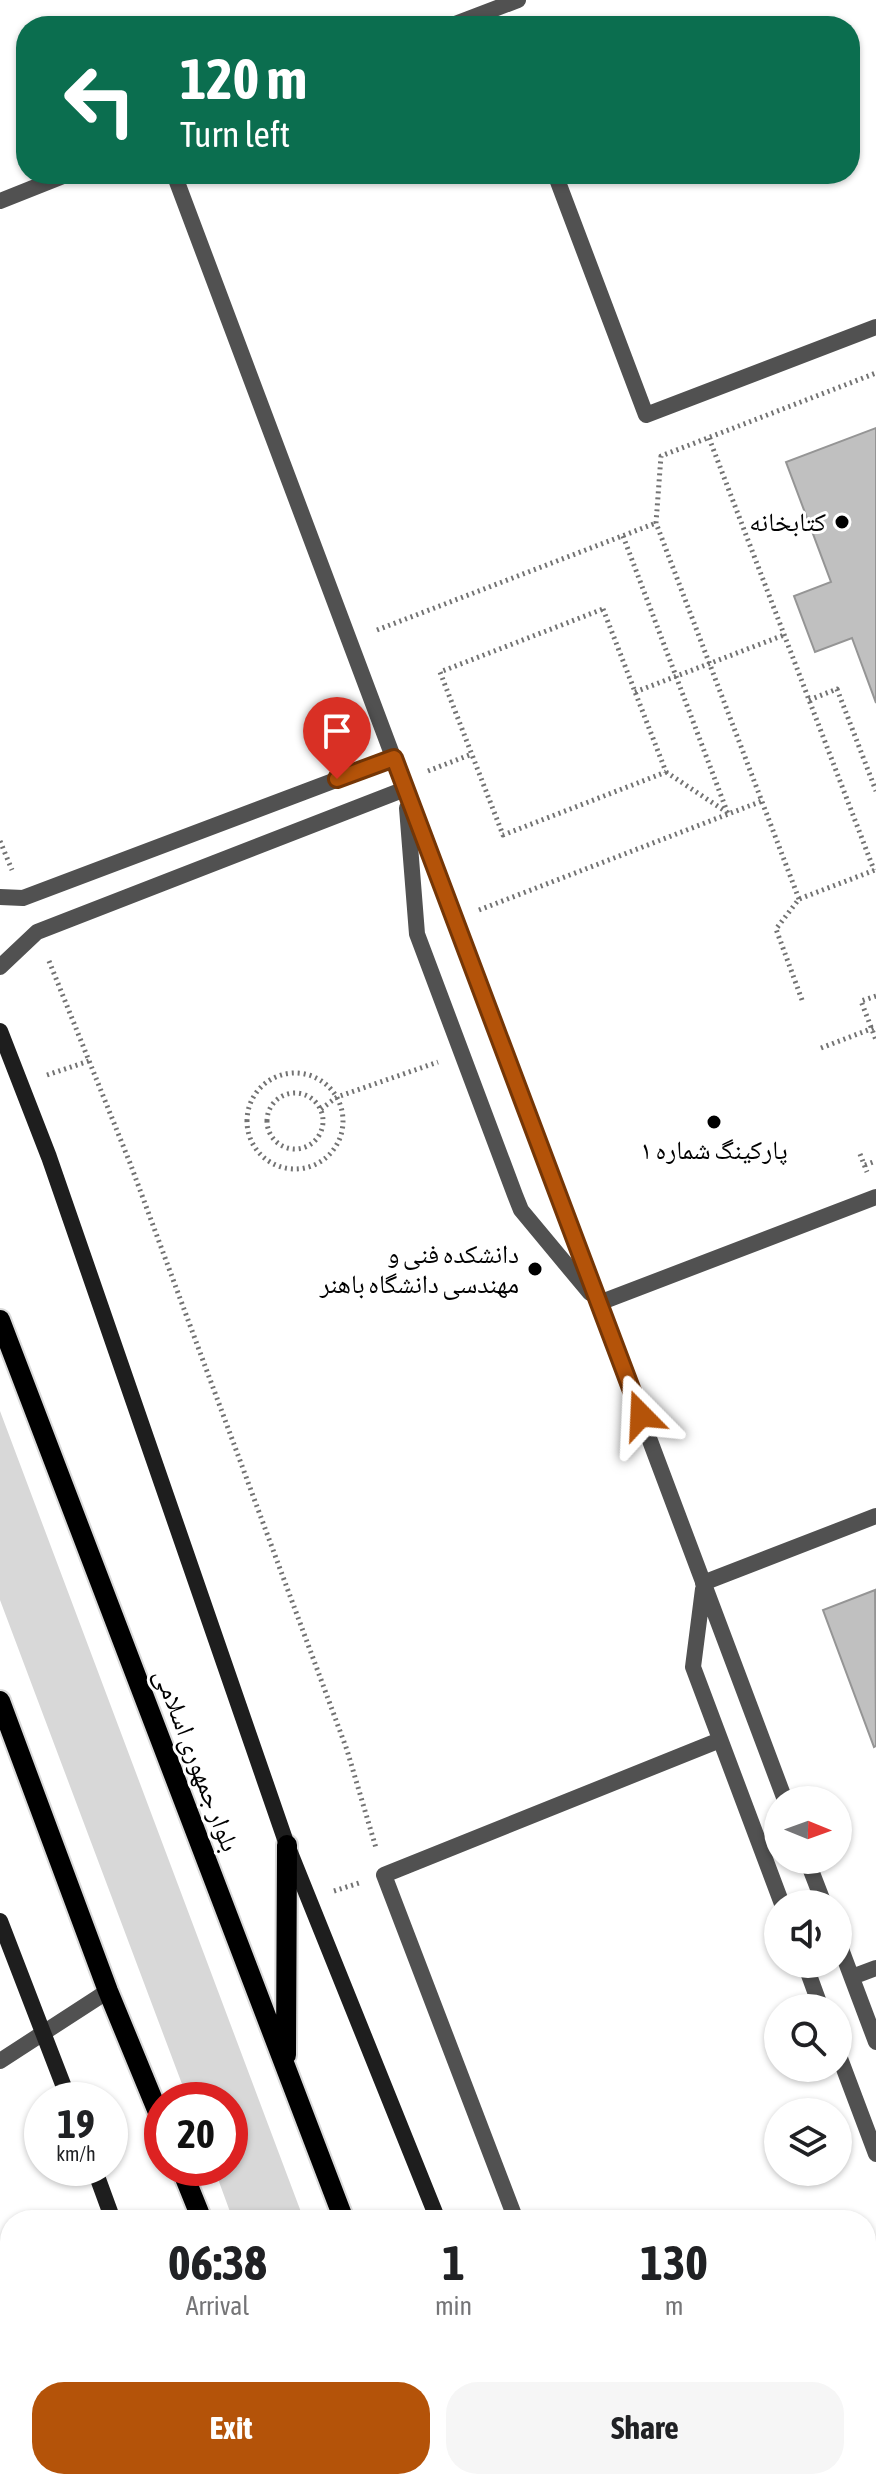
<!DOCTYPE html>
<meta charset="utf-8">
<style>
body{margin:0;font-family:"Asap Condensed","Noto Naskh Arabic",sans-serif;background:#f6f6f6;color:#202124;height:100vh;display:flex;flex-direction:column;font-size:30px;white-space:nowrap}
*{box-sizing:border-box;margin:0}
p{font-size:26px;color:#757577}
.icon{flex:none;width:44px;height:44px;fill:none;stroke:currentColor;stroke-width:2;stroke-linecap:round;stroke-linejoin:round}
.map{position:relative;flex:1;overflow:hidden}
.details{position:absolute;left:0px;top:2210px;width:876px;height:280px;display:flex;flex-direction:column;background:#fff;border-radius:32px 32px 0 0;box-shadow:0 2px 6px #0004}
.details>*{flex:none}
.banner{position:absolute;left:16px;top:16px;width:844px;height:168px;border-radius:32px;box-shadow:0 2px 6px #0004;background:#0b6e4f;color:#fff;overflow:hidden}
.needle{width:52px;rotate:91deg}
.controls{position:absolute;left:764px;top:1786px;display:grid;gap:16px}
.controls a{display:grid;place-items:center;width:88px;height:88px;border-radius:50%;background:#fff;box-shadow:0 2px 6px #0004;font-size:40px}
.speed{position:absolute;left:24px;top:2082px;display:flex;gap:16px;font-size:40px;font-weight:700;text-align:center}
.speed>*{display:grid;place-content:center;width:104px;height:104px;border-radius:50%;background:#fff;box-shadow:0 2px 6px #0004;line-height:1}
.speed small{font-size:20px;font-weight:400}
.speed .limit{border:12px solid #d22;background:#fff;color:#111}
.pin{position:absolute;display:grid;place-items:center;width:68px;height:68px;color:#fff;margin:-82px -34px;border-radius:50% 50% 50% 0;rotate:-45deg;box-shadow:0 0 8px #0007}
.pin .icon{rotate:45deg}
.me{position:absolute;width:88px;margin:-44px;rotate:339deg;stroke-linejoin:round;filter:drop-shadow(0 0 6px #0008)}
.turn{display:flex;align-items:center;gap:28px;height:168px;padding:0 32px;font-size:36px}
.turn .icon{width:104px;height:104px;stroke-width:2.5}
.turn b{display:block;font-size:56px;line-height:68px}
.eta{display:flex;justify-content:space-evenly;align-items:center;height:136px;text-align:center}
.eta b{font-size:48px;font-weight:700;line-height:56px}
.action{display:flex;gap:16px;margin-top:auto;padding:16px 32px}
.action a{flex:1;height:92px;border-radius:32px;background:#b45309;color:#fff;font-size:32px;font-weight:700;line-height:92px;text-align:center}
.action a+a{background:#f6f6f6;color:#202124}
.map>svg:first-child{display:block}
</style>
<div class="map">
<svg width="876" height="2490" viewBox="0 0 876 2490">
<rect width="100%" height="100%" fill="#fff"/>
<!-- green -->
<path fill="#d8d8d8" d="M0 1411 304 2220H233L214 2168H230V2100H188L0 1600Z
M331 2480H402L406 2490H335Z"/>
<!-- building -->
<path fill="#c0c0c0" stroke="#959595" stroke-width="2" d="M876 428V703L852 638 815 652 794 596 831 582 786 462Z
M875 1590 876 1746 874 1747 823 1610Z"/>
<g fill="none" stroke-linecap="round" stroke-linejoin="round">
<!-- primary casing -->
<g stroke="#dbdbdb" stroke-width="24">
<path id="primary" d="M0 1320 344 2220
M0 1701 108 1991 162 2122
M286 2055 287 1845
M181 2168 202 2220
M306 2480 310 2490
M444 2480 448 2490"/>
</g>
<!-- path -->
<path stroke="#737373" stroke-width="5" stroke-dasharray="2 4" stroke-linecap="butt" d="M709 438 874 870
M623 536 728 814
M603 609 666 772 503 835 440 672Z
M377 630 656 523
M635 692 784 635
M809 700 837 689 876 791
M428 771 472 754
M666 772 728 813
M0 841 12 870
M799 899 656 523 661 456 876 373
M479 910 762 801
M49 961 130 1163 347 1750 376 1848
M876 996 861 1001 876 1040
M802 1000 776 929 799 899 875 870
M821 1048 876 1027
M247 1121a48 48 0 1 1 96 0a48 48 0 1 1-96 0Z
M47 1075 89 1061
M267 1121a28 28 0 1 1 56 0a28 28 0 1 1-56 0Z
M321 1109 337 1097 438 1062
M860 1154 867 1172
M865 1165 876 1161
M334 1891 359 1883"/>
<!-- lane -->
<path stroke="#515151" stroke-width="16" d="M450 26 518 0
M174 174 785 1800
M555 174 646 415 876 327
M0 201 68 174
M407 808 417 934 515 1195 521 1210 590 1293
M0 897 23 898 394 758
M0 967 37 932 405 789
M599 1303 876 1197
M703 1583 876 1516
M703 1589 693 1667 782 1904
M807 1860 824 1904
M838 1941 876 2042
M805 1964 821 2008
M852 1977 876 1968
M838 2053 876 2154
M516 2220 384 1875 720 1740
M615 2480 619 2490"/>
<!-- street -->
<path stroke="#515151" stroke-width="16" d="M0 2061 108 1991
M0 2294 10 2316
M0 2355 10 2348"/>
<!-- secondary -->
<path stroke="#1e1e1e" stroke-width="16" d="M0 1031 49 1157 287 1845 438 2220
M0 1921 69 2100
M94 2168 113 2220
M210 2480 214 2490
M532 2480 535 2490"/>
<!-- primary -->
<use href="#primary" stroke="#000" stroke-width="20"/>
</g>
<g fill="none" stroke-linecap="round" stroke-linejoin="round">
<!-- route casing -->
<g stroke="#753606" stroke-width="20">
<path id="route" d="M337 779 394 758 641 1415"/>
</g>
<!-- route -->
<use href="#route" stroke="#b45309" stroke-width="14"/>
</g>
<!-- markers -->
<g fill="#000" stroke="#fff" stroke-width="3">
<circle cx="842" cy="522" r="8"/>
<circle cx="714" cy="1122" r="8"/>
<circle cx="535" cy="1269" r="8"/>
</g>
<g text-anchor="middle" stroke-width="6" stroke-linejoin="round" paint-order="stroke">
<!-- poi labels -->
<g font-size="26" fill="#000" stroke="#fff" text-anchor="end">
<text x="826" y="531">کتابخانه</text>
<text x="714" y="1159" text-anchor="middle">پارکینگ شماره ۱</text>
<text x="519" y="1263">دانشکده فنی و<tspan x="519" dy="30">مهندسی دانشگاه باهنر</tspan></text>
</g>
<!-- street labels -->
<g font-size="26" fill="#000" stroke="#fff">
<text transform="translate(197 1760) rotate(69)" y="9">بلوار جمهوری اسلامی</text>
</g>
</g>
</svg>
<div class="controls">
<a><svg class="needle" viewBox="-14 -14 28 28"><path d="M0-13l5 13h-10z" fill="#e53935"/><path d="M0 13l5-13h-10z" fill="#757577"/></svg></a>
<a><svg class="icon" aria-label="sound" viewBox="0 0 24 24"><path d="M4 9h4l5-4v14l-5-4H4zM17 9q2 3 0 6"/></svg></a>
<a><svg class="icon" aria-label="search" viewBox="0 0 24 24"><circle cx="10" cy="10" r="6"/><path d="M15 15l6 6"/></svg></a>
<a><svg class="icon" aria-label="layers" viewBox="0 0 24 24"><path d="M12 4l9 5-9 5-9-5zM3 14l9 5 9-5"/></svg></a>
</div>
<div class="speed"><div>19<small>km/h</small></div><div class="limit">20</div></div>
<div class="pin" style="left:337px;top:779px;background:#d93025"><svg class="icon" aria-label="arrive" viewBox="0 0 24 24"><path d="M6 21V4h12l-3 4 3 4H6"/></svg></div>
<svg class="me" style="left:641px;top:1415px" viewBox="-20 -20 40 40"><path d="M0-17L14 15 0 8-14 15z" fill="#b45309" stroke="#fff" stroke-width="4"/></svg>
<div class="banner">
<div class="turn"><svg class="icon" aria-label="left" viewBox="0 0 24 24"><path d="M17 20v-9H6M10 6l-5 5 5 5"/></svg><div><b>120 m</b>Turn left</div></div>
</div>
<section class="details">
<div class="eta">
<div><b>06:38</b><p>Arrival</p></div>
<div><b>1</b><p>min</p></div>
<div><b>130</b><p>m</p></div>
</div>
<div class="action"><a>Exit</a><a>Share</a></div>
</section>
</div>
